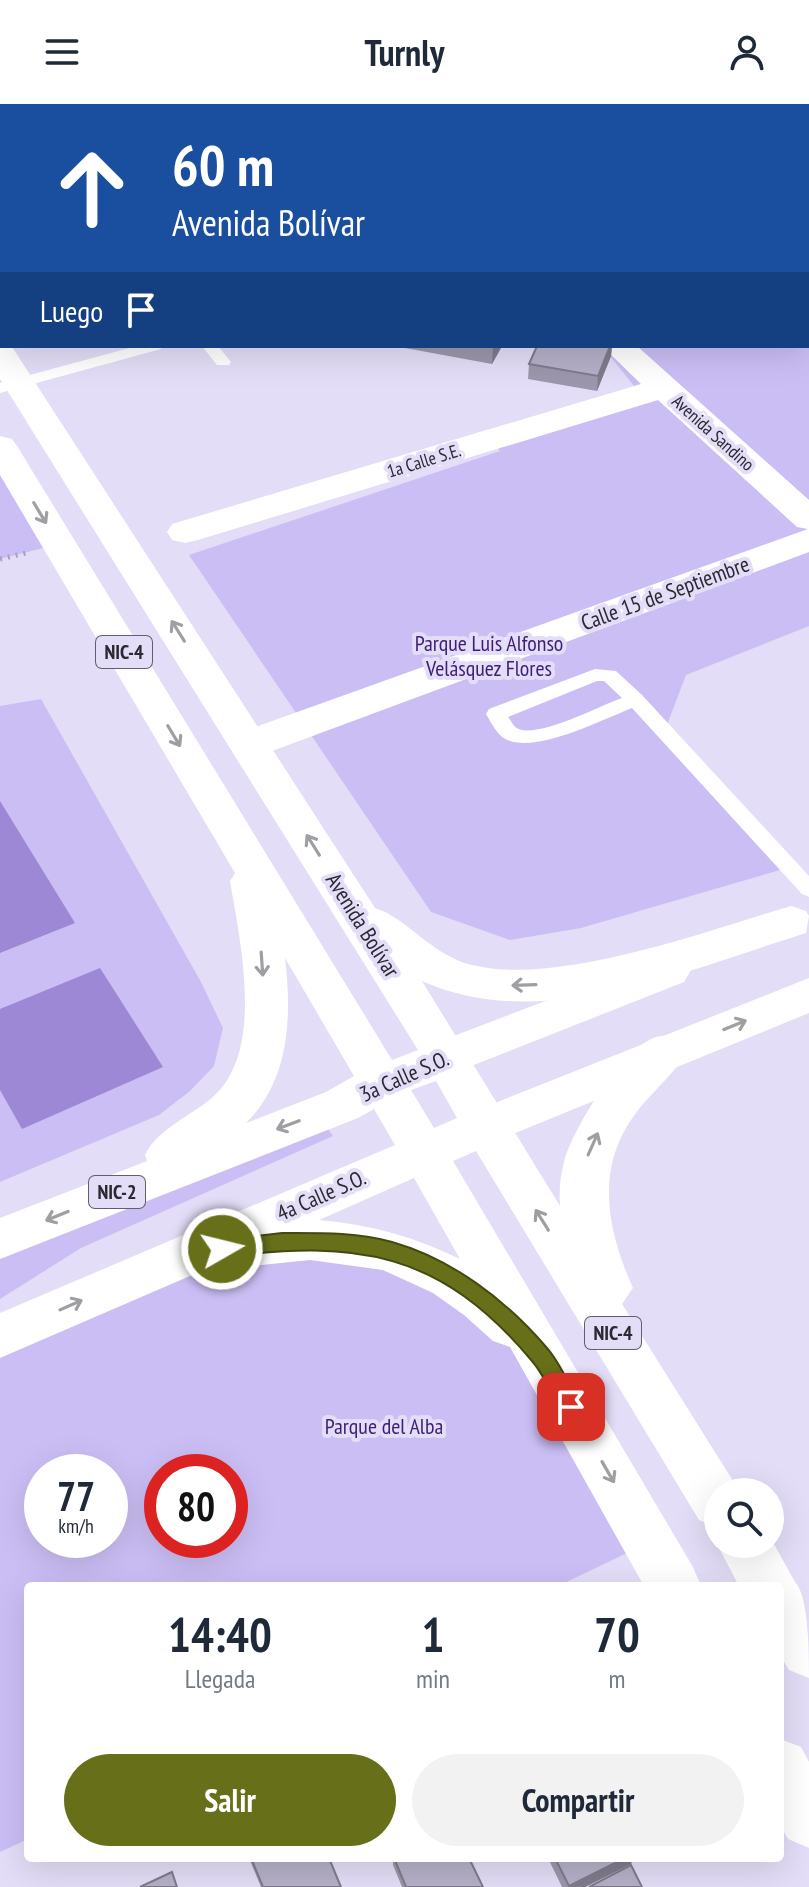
<!DOCTYPE html>
<html lang="es">
<meta charset="utf-8">
<style>
body{margin:0;font-family:"PT Sans Narrow",sans-serif;background:#f2f2f3;color:#1f2937;height:100vh;display:flex;flex-direction:column;font-size:30px;white-space:nowrap}
*{box-sizing:border-box;margin:0}
p{font-size:26px;color:#747a83}
.icon{flex:none;width:44px;height:44px;fill:none;stroke:currentColor;stroke-width:2;stroke-linecap:round;stroke-linejoin:round}
.map{position:relative;flex:1;overflow:hidden}
.details{position:absolute;left:24px;top:1478px;width:760px;height:280px;display:flex;flex-direction:column;background:#fff;border-radius:8px;box-shadow:0 8px 32px #0002}
.details>*{flex:none}
.guide{position:absolute;left:0px;top:0px;width:810px;height:244px;box-shadow:0 8px 32px #0002;background:#1a4fa0;color:#fff;overflow:hidden}
.fabs{position:absolute;left:704px;top:1374px;display:grid;gap:16px}
.fabs a{display:grid;place-items:center;width:80px;height:80px;border-radius:50%;background:#fff;box-shadow:0 8px 32px #0002;font-size:40px}
.speed{position:absolute;left:24px;top:1350px;display:flex;gap:16px;font-size:40px;font-weight:700;text-align:center}
.speed>*{display:grid;place-content:center;width:104px;height:104px;border-radius:50%;background:#fff;box-shadow:0 8px 32px #0002;line-height:1}
.speed small{font-size:20px;font-weight:400}
.speed .limit{border:12px solid #d22;background:#fff;color:#111}
.pin{position:absolute;display:grid;place-items:center;width:68px;height:68px;color:#fff;margin:-34px;border-radius:16px;box-shadow:0 4px 12px #0006}
.me{position:absolute;width:88px;margin:-44px;rotate:82deg;stroke-linejoin:round;filter:drop-shadow(0 0 6px #0008)}
.turn{display:flex;align-items:center;gap:28px;height:168px;padding:0 40px;font-size:36px}
.turn .icon{width:104px;height:104px;stroke-width:2.5}
.turn b{display:block;font-size:56px;line-height:68px}
.then{display:flex;align-items:center;height:76px;padding:0 40px;background:#0003;gap:16px;font-size:30px}
.eta{display:flex;justify-content:space-evenly;align-items:center;height:136px;text-align:center}
.eta b{font-size:48px;font-weight:800;line-height:56px}
.button{display:flex;gap:16px;margin-top:auto;padding:16px 40px}
.button a{flex:1;height:92px;border-radius:48px;background:#677019;color:#fff;font-size:32px;font-weight:800;line-height:92px;text-align:center}
.button a+a{background:#f2f2f3;color:#1f2937}
header{display:flex;justify-content:space-between;align-items:center;height:104px;padding:0 40px;background:#fff;font-size:36px;font-weight:800}
.map>svg:first-child{display:block}
</style>
<header><svg class="icon" aria-label="menu" viewBox="0 0 24 24"><path d="M4 6h16M4 12h16M4 18h16"/></svg>Turnly<svg class="icon" aria-label="person" viewBox="0 0 24 24"><circle cx="12" cy="8" r="4"/><path d="M4 21q1-7 8-7t8 7"/></svg></header>
<div class="map">
<svg width="809" height="1783" viewBox="0 0 809 1783">
<rect width="100%" height="100%" fill="#e3ddf7"/>
<!-- green -->
<path fill="#cbbef5" fill-rule="evenodd" d="M337 0H809V522L686 571 667 621 797 761 581 824 510 836 431 808 189 451 500 347 495 341 646 297 602 242H808V2Z
M0 342 59 440 0 455Z
M41 595 201 878 223 924 214 962 190 987 159 1011 0 1078V602Z
M326 1022 333 1032 81 1144 0 1195V1155Z
M282 1137 471 1187 648 1439 558 1482H28V1735L0 1748V1225ZM42 1368H110V1436H42ZM162 1368H230V1436H162Z"/>
<!-- water -->
<path fill="#9d88d5" d="M0 697 75 819 0 849Z
M100 864 163 963 22 1025 0 986V905Z"/>
<g fill="none" stroke-linecap="round" stroke-linejoin="round">
<!-- path -->
<path stroke="#a7a3b7" stroke-width="5" stroke-dasharray="2 6" stroke-linecap="butt" d="M0 455 26 449"/>
<!-- lane -->
<path fill="#fff" fill-rule="evenodd" d="M437 0H461L463 2H439Z
M808 40H809V49H808Z
M137 242H163L161 245 0 289V279Z
M202 242H218L231 258 229 261H217Z
M595 565 616 567 642 591 809 772V793L802 790 632 604C603 615 525 656 500 631 495 626 490 617 486 610L489 605ZM597 577H604L622 594C597 603 547 630 522 626 514 625 512 618 508 613Z"/>
<!-- street -->
<path fill="#fff" fill-rule="evenodd" d="M342 0H370L372 2H344Z
M602 242H637L809 396V448L264 650 250 653 236 650 230 640 236 630 808 425 797 423 658 296 198 436 185 439 172 436 167 428 172 420 641 280Z"/>
<!-- secondary -->
<path fill="#fff" fill-rule="evenodd" d="M669 850 684 854 691 866 684 878 446 972 430 967 423 954 430 941Z
M809 874V909L486 1041 470 1035 463 1022 470 1009Z"/>
<!-- highway -->
<path fill="#fff" fill-rule="evenodd" d="M0 0H27L2 2V10Z
M0 239 11 242 16 249 375 804C407 814 430 849 468 860 554 884 706 827 791 802L806 807 809 812 806 829C690 865 540 931 422 877L560 1102C559 1087 560 1073 564 1058 572 1026 626 936 661 932 667 931 673 935 679 936L686 949C674 970 654 986 639 1005 594 1061 606 1123 633 1184L622 1200 740 1388H718V1423L699 1416 476 1047 453 1057 693 1463 701 1482H644L510 1243 493 1237 464 1211 433 1189 383 1166 310 1156 233 1164 220 1159 0 1254V1209L395 1041 374 1005 358 1014 0 1155V1114L147 1057 145 1051C158 1024 192 1012 214 992 265 945 240 837 230 777L235 769 0 371V332L12 335 17 342 392 956 418 946 0 275ZM285 854 354 972 326 988 246 1019C290 976 292 911 285 854ZM436 977 457 1014 434 1024 411 986ZM414 1074 460 1155C415 1133 369 1120 319 1116Z
M770 1433 795 1478C809 1492 809 1550 809 1574L789 1566 780 1551V1482H739L717 1440 718 1438V1440H770Z
M780 1635 801 1643 809 1658V1744L788 1735 780 1721Z"/>
</g>
<!-- wall -->
<path fill="#9c97ac" d="M405 242H502L492 260 405 244Z
M537 242H612L611 252 597 287 528 275 529 260Z
M249 1754H329L341 1783H261Z
M393 1754H469L483 1783H402L393 1761Z
M548 1754H633L631 1760 585 1783H562Z"/>
<!-- shaded-wall -->
<path fill="#7f7b8c" d="M493 242H502L492 260Z
M610 242H612L611 252 597 287 598 272Z
M625 1754H633L631 1760 585 1783H569Z"/>
<!-- building -->
<path fill="#b5b0c8" stroke="#7f7b8c" stroke-width="2" d="M208 0H251L253 2H201Z
M537 242H610L598 272 529 260Z
M251 1754H329L341 1783H263Z
M394 1754H469L483 1783H406Z
M555 1754H625L569 1782Z
M631 1761 642 1783H589Z
M172 1768 177 1783H140Z"/>
<!-- one-way arrows -->
<defs><path id="oneway-shaft" d="M-6 0H5M1.5-3L5.5 0L1.5 3" fill="none" stroke-width="1.6" stroke-linecap="round" stroke-linejoin="round" transform="scale(2)"/></defs>
<g stroke="#9f9ea2">
<use href="#oneway-shaft" transform="translate(40 409) rotate(59)"/>
<use href="#oneway-shaft" transform="translate(178 527) rotate(-122)"/>
<use href="#oneway-shaft" transform="translate(174 632) rotate(59)"/>
<use href="#oneway-shaft" transform="translate(313 741) rotate(-122)"/>
<use href="#oneway-shaft" transform="translate(262 860) rotate(86)"/>
<use href="#oneway-shaft" transform="translate(524 881) rotate(178)"/>
<use href="#oneway-shaft" transform="translate(735 921) rotate(-22)"/>
<use href="#oneway-shaft" transform="translate(288 1021) rotate(159)"/>
<use href="#oneway-shaft" transform="translate(593 1040) rotate(-66)"/>
<use href="#oneway-shaft" transform="translate(57 1112) rotate(158)"/>
<use href="#oneway-shaft" transform="translate(542 1116) rotate(-122)"/>
<use href="#oneway-shaft" transform="translate(71 1201) rotate(-24)"/>
<use href="#oneway-shaft" transform="translate(608 1368) rotate(60)"/>
</g>
<!-- route -->
<path fill="#677019" stroke="#434910" stroke-width="2" d="M282 1129C318 1129 357 1128 392 1138 452 1155 506 1196 547 1244 560 1259 568 1279 578 1296L581 1303 578 1310 571 1313 563 1310C553 1293 545 1272 532 1257 440 1147 357 1136 222 1153L215 1151 212 1145 215 1139 222 1136Z"/>
<g text-anchor="middle" stroke-width="8" stroke-linejoin="round" paint-order="stroke">
<!-- far-street labels -->
<g font-size="18" fill="#2a2831" stroke="#e3ddf7">
<text transform="translate(713 329) rotate(42)" y="6">Avenida Sandino</text>
<text transform="translate(424 357) rotate(-17)" y="6">1a Calle S.E.</text>
</g>
<!-- shield labels -->
<g fill="#e3ddf7" stroke="#625e6c" stroke-width="2">
<rect x="96" y="532" width="56" height="32" rx="6"/>
<rect x="89" y="1072" width="56" height="32" rx="6"/>
<rect x="585" y="1213" width="56" height="32" rx="6"/>
</g>
<g font-size="20" font-weight="bold" fill="#2a2831">
<text x="124" y="555">NIC-4</text>
<text x="117" y="1095">NIC-2</text>
<text x="613" y="1236">NIC-4</text>
</g>
<!-- street labels -->
<g font-size="22" fill="#2a2831" stroke="#e3ddf7">
<text transform="translate(665 489) rotate(-20)" y="8">Calle 15 de Septiembre</text>
<text transform="translate(363 821) rotate(58)" y="8">Avenida Bolívar</text>
<text transform="translate(404 972) rotate(-24)" y="8">3a Calle S.O.</text>
<text transform="translate(321 1091) rotate(-24)" y="8">4a Calle S.O.</text>
</g>
<!-- park labels -->
<g font-size="22" fill="#3f1d76" stroke="#e3ddf7">
<text x="489" y="547">Parque Luis Alfonso<tspan x="489" dy="25">Velásquez Flores</tspan></text>
<text x="384" y="1330">Parque del Alba</text>
</g>
</g>
</svg>
<div class="fabs">
<a><svg class="icon" aria-label="search" viewBox="0 0 24 24"><circle cx="10" cy="10" r="6"/><path d="M15 15l6 6"/></svg></a>
</div>
<div class="speed"><div>77<small>km/h</small></div><div class="limit">80</div></div>
<div class="pin" style="left:571px;top:1303px;background:#d93025"><svg class="icon" aria-label="arrive" viewBox="0 0 24 24"><path d="M6 21V4h12l-3 4 3 4H6"/></svg></div>
<svg class="me" style="left:222px;top:1145px" viewBox="-20 -20 40 40"><circle r="17" fill="#677019" stroke="#fff" stroke-width="3"/><path d="M0-11L8 9 0 5-8 9z" fill="#fff"/></svg>
<div class="guide">
<div class="turn"><svg class="icon" aria-label="ahead" viewBox="0 0 24 24"><path d="M12 20V5M6 11l6-6 6 6"/></svg><div><b>60 m</b>Avenida Bolívar</div></div>
<div class="then">Luego<svg class="icon" aria-label="arrive" viewBox="0 0 24 24"><path d="M6 21V4h12l-3 4 3 4H6"/></svg></div>
</div>
<section class="details">
<div class="eta">
<div><b>14:40</b><p>Llegada</p></div>
<div><b>1</b><p>min</p></div>
<div><b>70</b><p>m</p></div>
</div>
<div class="button"><a>Salir</a><a>Compartir</a></div>
</section>
</div>
